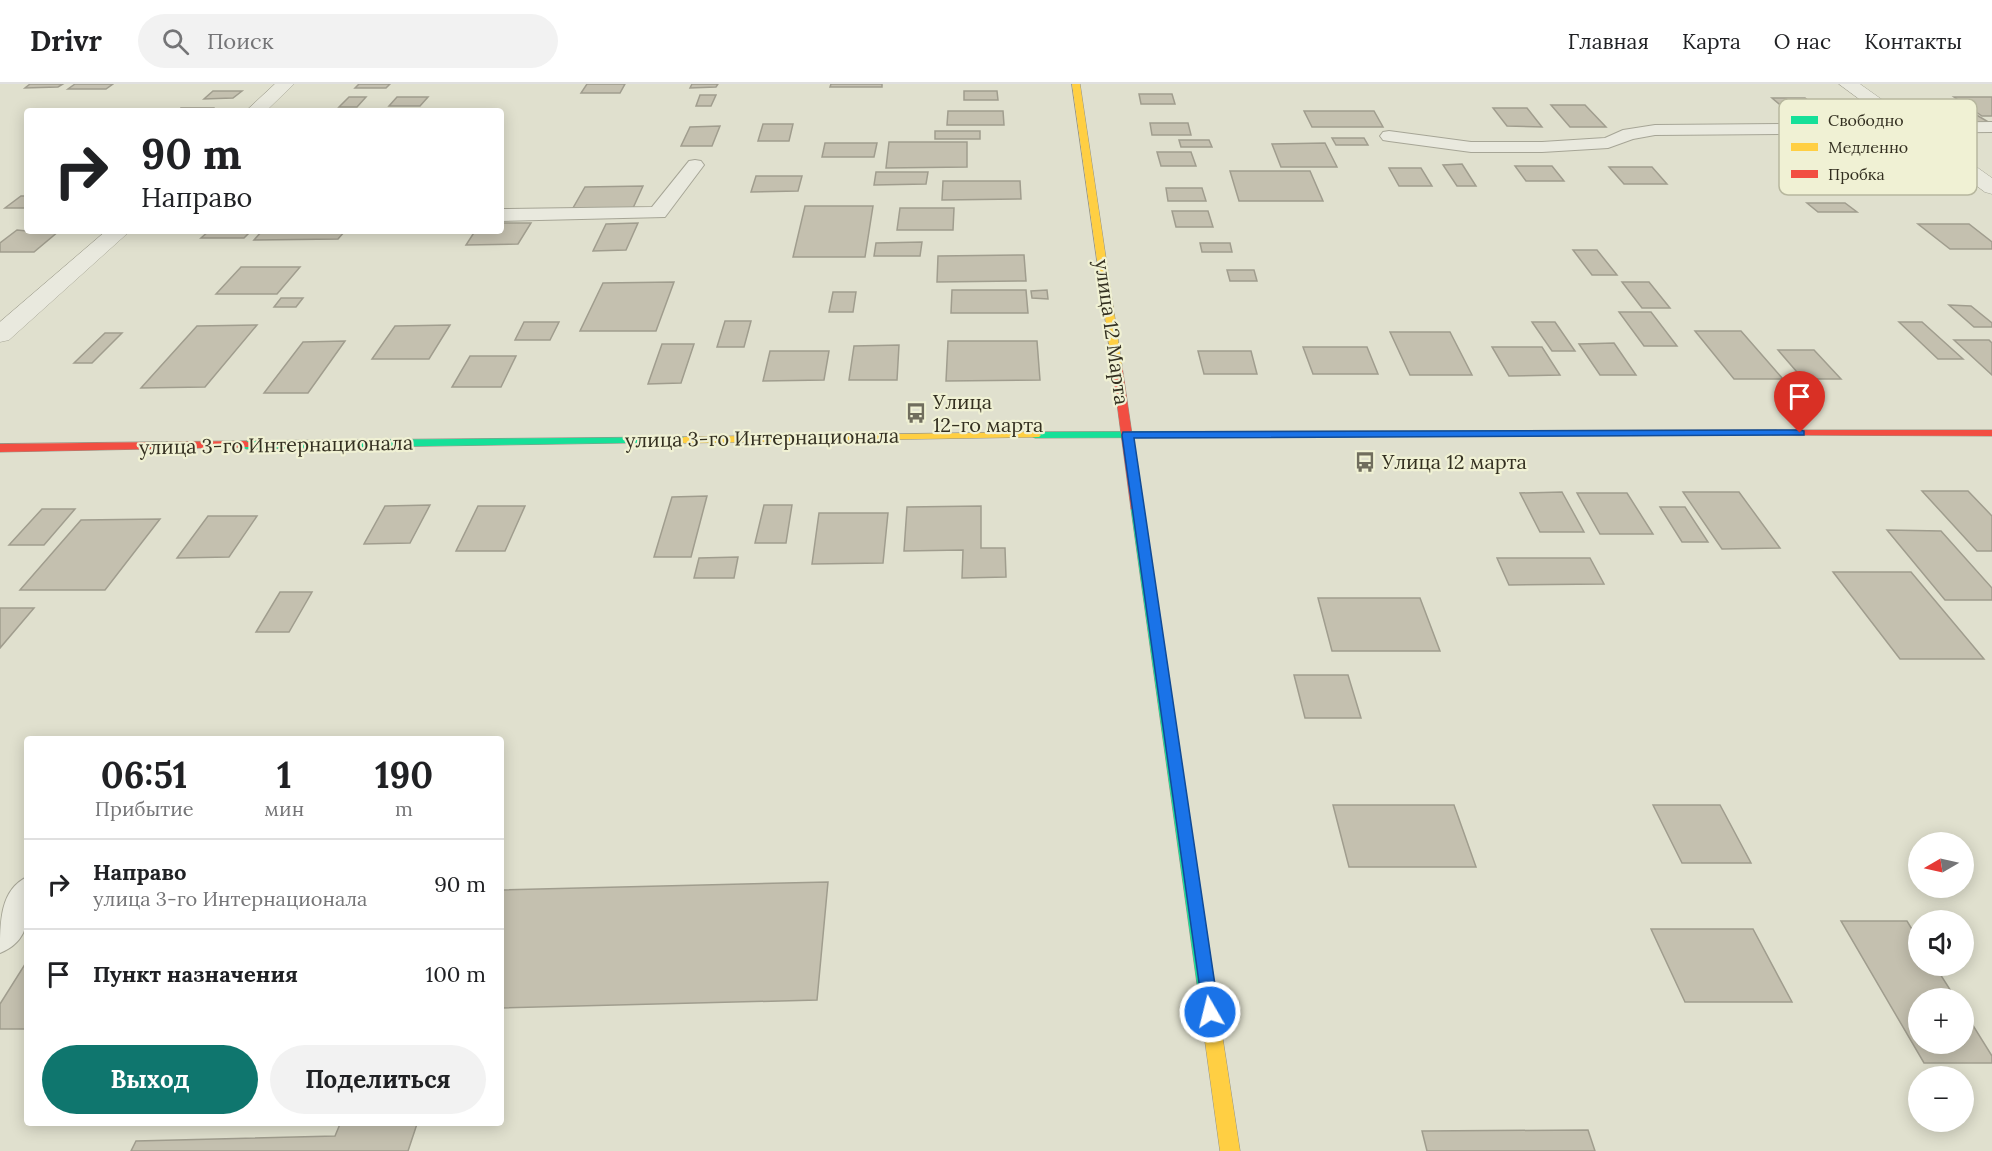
<!DOCTYPE html>
<html lang="ru">
<meta charset="utf-8">
<style>
body{margin:0;font-family:Lora,serif;background:#f2f2f2;color:#202124;height:100vh;display:flex;flex-direction:column;font-size:22px;white-space:nowrap}
*{box-sizing:border-box;margin:0}
p{font-size:20px;color:#757577}
.icon{flex:none;width:33px;height:33px;fill:none;stroke:currentColor;stroke-width:2;stroke-linecap:round;stroke-linejoin:round}
.map{position:relative;flex:1;overflow:hidden}
.drawer{position:absolute;left:24px;top:652px;width:480px;height:390px;display:flex;flex-direction:column;background:#fff;border-radius:6px;box-shadow:0 3px 15px #0003}
.drawer>*{flex:none}
.guide{position:absolute;left:24px;top:24px;width:480px;height:126px;border-radius:6px;box-shadow:0 3px 15px #0003;background:#fff;color:#202124;overflow:hidden}
.needle{width:39px;rotate:261deg}
.buttons{position:absolute;left:1908px;top:748px;display:grid;gap:12px}
.buttons a{display:grid;place-items:center;width:66px;height:66px;border-radius:50%;background:#fff;box-shadow:0 3px 15px #0003;font-size:30px}
.pin{position:absolute;display:grid;place-items:center;width:51px;height:51px;color:#fff;margin:-62px -26px;border-radius:50% 50% 50% 0;rotate:-45deg;box-shadow:0 0 6px #0007}
.pin .icon{rotate:45deg}
.me{position:absolute;width:66px;margin:-33px;rotate:352deg;stroke-linejoin:round;filter:drop-shadow(0 0 4px #0008)}
.turn{display:flex;align-items:center;gap:21px;height:126px;padding:0 18px;font-size:27px}
.turn .icon{width:78px;height:78px;stroke-width:2.5}
.turn b{display:block;font-size:42px;line-height:51px}
.eta{display:flex;justify-content:space-evenly;align-items:center;height:102px;text-align:center}
.eta b{font-size:36px;font-weight:700;line-height:42px}
.button{display:flex;gap:12px;margin-top:auto;padding:12px 18px}
.button a{flex:1;height:69px;border-radius:36px;background:#0f766e;color:#fff;font-size:24px;font-weight:700;line-height:69px;text-align:center}
.button a+a{background:#f2f2f2;color:#202124}
ul{padding:0;list-style:none}
li{display:flex;align-items:center;gap:18px;height:90px;padding:0 18px;border-top:2px solid #e0e0e0}
li div{flex:1}
li b{display:block;font-size:22px}
li em{font-style:normal}
header{display:flex;align-items:center;gap:36px;box-sizing:border-box;height:84px;padding:0 30px;background:#fff;border-bottom:2px solid #e0e0e0}
header strong{font-size:28px}
nav{display:flex;gap:33px;margin-inline-start:auto;font-size:21px}
.search{width:420px;height:54px;background:#f2f2f2;display:flex;align-items:center;gap:15px;box-sizing:border-box;padding:0 21px;border-radius:33px;color:#757577;font-size:22px}
.map>svg:first-child{display:block}
</style>
<header>
<strong>Drivr</strong>
<div class="search"><svg class="icon" aria-label="search" viewBox="0 0 24 24"><circle cx="10" cy="10" r="6"/><path d="M15 15l6 6"/></svg>Поиск</div>
<nav><a>Главная</a><a>Карта</a><a>О нас</a><a>Контакты</a></nav>
</header>
<div class="map">
<svg width="1992" height="1067" viewBox="0 0 1992 1067">
<rect width="100%" height="100%" fill="#e0e0ce"/>
<!-- building -->
<path fill="#c4c0af" stroke="#a09d8e" stroke-width="1.5" d="M30 0H63L58 3 25 4Z
M75 0H113L106 5H68Z
M359 0H390L386 4H355Z
M587 0H625L620 9H581Z
M692 0H718L716 3 690 4Z
M831 0H882V3H830Z
M213 7H242L233 14 204 15Z
M964 7H997L998 16H964Z
M1139 10H1172L1175 20H1141Z
M700 11H716L711 22H696Z
M349 13H366L357 23H339Z
M397 13H428L420 22H389Z
M1954 13H1992V32H1982Z
M1772 14H1805L1826 30 1792 31Z
M1551 21H1585L1606 43H1570Z
M181 24H213L209 27H177Z
M1493 24H1527L1542 43 1507 42Z
M948 27H1003L1004 41H947Z
M1304 27H1374L1383 43H1312Z
M1945 30H1975L1990 39H1958Z
M1150 39H1188L1191 51H1152Z
M763 40H793L789 57H758Z
M720 42 712 62H681L690 43Z
M935 47H980V55H935Z
M1332 54H1364L1368 61H1336Z
M1179 56H1209L1212 63H1181Z
M889 58H967V83L886 84Z
M825 59H877L874 73H822Z
M1325 59 1337 83H1281L1272 60Z
M1157 68H1191L1196 82H1161Z
M1462 80 1476 102H1457L1443 81Z
M1515 82H1552L1564 97H1526Z
M1609 83H1652L1667 100H1624Z
M1389 84H1421L1432 102H1399Z
M1230 87H1310L1323 117H1239Z
M876 88H928L926 100 874 101Z
M756 92H802L798 107 751 108Z
M943 97H1020L1021 115 942 116Z
M643 102 633 124H573L585 103Z
M1166 104H1202L1206 117H1168Z
M21 112H27V124H5Z
M1807 119H1845L1857 128H1818Z
M805 122H873L865 173H793Z
M900 124H954L953 146H897Z
M1172 127H1208L1213 143H1176Z
M501 139H531L518 160 466 161 475 147H501Z
M638 139 626 166 593 167 606 140Z
M1918 140H1969L1992 158V165H1950Z
M17 146 27 147H59L34 168H0V159Z
M209 147H251L244 154H201Z
M262 147H345L338 155 254 156Z
M922 158 920 172H874L876 159Z
M1200 159H1230L1232 168H1202Z
M1573 166H1597L1617 191H1592Z
M1024 171 1026 197 937 198 938 172Z
M241 183H300L277 210H216Z
M1227 186H1254L1257 197H1230Z
M674 198 656 247H580L603 199Z
M1622 198H1649L1670 224H1642Z
M952 206H1026L1028 229H951Z
M1047 206 1048 215 1032 214 1031 207Z
M833 208H856L853 228H829Z
M281 214H303L296 223H274Z
M1949 221 1971 222 1992 239V243H1974Z
M1619 228H1651L1677 262H1644Z
M725 237H751L744 263H717Z
M524 238H559L550 256H515Z
M1532 238H1555L1575 267H1552Z
M1899 238H1922L1963 275H1938Z
M257 241 205 303 141 304 197 242Z
M450 241 429 275H372L395 242Z
M1695 247H1741L1783 295H1734Z
M1390 248H1450L1472 291H1410Z
M105 249H122L92 279H74Z
M1954 256H1989L1992 259V291Z
M345 257 308 309H264L303 258Z
M948 257H1037L1040 296 946 297Z
M1614 259 1636 291H1600L1579 260Z
M662 260H694L681 299 648 300Z
M899 261 897 296H849L854 262Z
M1303 263H1367L1378 290H1313Z
M1492 263H1542L1560 291 1509 292Z
M1778 266H1814L1841 295H1803Z
M770 267H829L824 296 763 297Z
M1198 267H1251L1257 290H1204Z
M470 272H516L501 303H452Z
M1922 407H1968L1992 432V467H1977Z
M1562 408 1584 448H1540L1520 409Z
M1683 408H1739L1780 464 1722 465Z
M1577 409H1627L1653 450H1600Z
M707 412 691 473H654L672 413Z
M430 421 410 459 364 460 385 422Z
M764 421H792L786 459H755Z
M478 422H525L505 467H456Z
M981 422V464H1005L1006 493 962 494 963 466 904 467 907 423Z
M1660 423H1685L1708 458H1682Z
M42 425H75L44 461H9Z
M819 429H888L883 479 812 480Z
M208 432H257L229 473 177 474Z
M160 435 105 506H20L81 436Z
M1887 446 1941 447 1992 504V516H1945Z
M738 473 734 494H694L699 474Z
M1497 474H1590L1604 500 1509 501Z
M1833 488H1911L1984 575H1900Z
M280 508H312L289 548H256Z
M1318 514H1420L1440 567H1332Z
M0 524H34L0 564Z
M1294 591H1348L1361 634H1305Z
M1333 721H1454L1476 783H1349Z
M1653 721H1720L1751 779H1682Z
M828 798 817 916 501 924V806Z
M1841 837H1907L1918 855V882H1935L1956 915H1918V960H1964V927L1992 972V979H1924Z
M1651 845H1753L1792 918H1685Z
M27 877V945H0V920Z
M340 1040H417L408 1067H131L136 1057 335 1052Z
M1588 1046 1595 1067H1427L1422 1047Z"/>
<g fill="none" stroke-linecap="round" stroke-linejoin="round">
<!-- lane casing -->
<g stroke="#a6a596" stroke-width="2">
<path id="lane" d="M1992 38V48L1655 51 1633 55 1608 64 1542 68H1471L1389 57 1383 56 1380 52 1383 48 1389 47 1471 58H1542L1605 54 1623 46 1655 41Z
M695 76 701 77 704 81 665 133 501 137V125L652 123 689 77Z
M27 793C27 825 35 855 0 869 0 838 0 806 27 793Z"/>
</g>
<!-- street casing -->
<g stroke="#a6a596" stroke-width="1">
<path id="street" d="M275 0H294L266 27H246Z
M1839 0H1860L1992 94V110L1985 108Z
M106 147H130L9 256 0 258V238Z"/>
</g>
<!-- fast casing -->
<g stroke="#959486" stroke-width="1">
<path id="fast" d="M1776 346 1782 349 1780 351 1035 354 1029 351 1035 348Z
M684 353 690 356 688 358 246 365 240 361 246 357Z
M1137 421 1143 425 1221 943 1218 949 1212 952 1206 949 1203 943 1131 425Z"/>
</g>
<!-- slow casing -->
<g stroke="#959486" stroke-width="1">
<path id="slow" d="M1072 0H1080L1122 282 1117 285 1112 282Z
M1035 348 1041 351 1039 353 684 359 678 356 684 353Z
M1212 934 1218 937 1221 943 1240 1067H1220L1203 943 1206 937Z"/>
</g>
<!-- jam casing -->
<g stroke="#959486" stroke-width="1">
<path id="jam" d="M1117 279 1122 282 1143 425 1137 429 1131 425 1112 282Z
M1776 346H1992V352L1772 351 1770 349Z
M246 357 250 359V363L0 368V360Z"/>
</g>
<!-- lane -->
<use href="#lane" fill="#e9e9de" fill-rule="evenodd"/>
<!-- street -->
<use href="#street" fill="#e9e9de" fill-rule="evenodd"/>
<!-- fast -->
<use href="#fast" fill="#16e098" fill-rule="evenodd"/>
<!-- slow -->
<use href="#slow" fill="#ffcf43" fill-rule="evenodd"/>
<!-- jam -->
<use href="#jam" fill="#f24e42" fill-rule="evenodd"/>
</g>
<!-- route -->
<path fill="#1a73e8" stroke="#114b97" stroke-width="1.5" d="M1800 346 1804 347V351L1134 354 1219 928 1217 934 1210 936 1204 934 1122 351 1123 348Z"/>
<!-- icons -->
<defs>
<g id="bus-bare" transform="scale(1.62)"><path d="M-5-6H5V4H4V6H2V4H-2V6H-4V4H-5ZM-3.5-4V0h7V-4ZM-3.5 1.2v1.5H-2V1.2ZM2 1.2v1.5H3.5V1.2Z" fill="#706d5d" stroke="#f0f1d4" stroke-width="2.5" paint-order="stroke"/></g>
</defs>
<g fill-rule="evenodd">
<use href="#bus-bare" x="916" y="329"/>
<use href="#bus-bare" x="1365" y="378"/>
</g>
<g text-anchor="middle" stroke-width="4.5" stroke-linejoin="round" paint-order="stroke">
<!-- street labels -->
<g font-size="20" fill="#332f20" stroke="#f0f1d4">
<text transform="translate(1112 248) rotate(82)" y="7">улица 12 Марта</text>
<text transform="translate(762 354) rotate(-1)" y="7">улица 3-го Интернационала</text>
<text transform="translate(276 361) rotate(-1)" y="7">улица 3-го Интернационала</text>
</g>
<!-- poi labels -->
<g font-size="20" fill="#332f20" stroke="#f0f1d4" text-anchor="start">
<text x="933" y="325">Улица<tspan x="933" dy="23">12-го марта</tspan></text>
<text x="1382" y="385">Улица 12 марта</text>
</g>
</g>
<!-- legend -->
<rect x="1779" y="15" width="198" height="96" rx="9" fill="#f0f1d4" stroke="#b7b79e" stroke-width="1.5"/>
<rect x="1791" y="32" width="27" height="8" fill="#16e098"/>
<rect x="1791" y="59" width="27" height="8" fill="#ffcf43"/>
<rect x="1791" y="86" width="27" height="8" fill="#f24e42"/>
<g font-size="16" fill="#332f20">
<text x="1828" y="42">Свободно</text>
<text x="1828" y="69">Медленно</text>
<text x="1828" y="96">Пробка</text>
</g>
</svg>
<div class="buttons">
<a><svg class="needle" viewBox="-14 -14 28 28"><path d="M0-13l5 13h-10z" fill="#e53935"/><path d="M0 13l5-13h-10z" fill="#757577"/></svg></a>
<a><svg class="icon" aria-label="sound" viewBox="0 0 24 24"><path d="M4 9h4l5-4v14l-5-4H4zM17 9q2 3 0 6"/></svg></a>
<a>+</a>
<a>−</a>
</div>
<div class="pin" style="left:1800px;top:349px;background:#d93025"><svg class="icon" aria-label="arrive" viewBox="0 0 24 24"><path d="M6 21V4h12l-3 4 3 4H6"/></svg></div>
<svg class="me" style="left:1210px;top:928px" viewBox="-20 -20 40 40"><circle r="17" fill="#1a73e8" stroke="#fff" stroke-width="3"/><path d="M0-11L8 9 0 5-8 9z" fill="#fff"/></svg>
<div class="guide">
<div class="turn"><svg class="icon" aria-label="right" viewBox="0 0 24 24"><path d="M7 20v-9h11M14 6l5 5-5 5"/></svg><div><b>90 m</b>Направо</div></div>
</div>
<section class="drawer">
<div class="eta">
<div><b>06:51</b><p>Прибытие</p></div>
<div><b>1</b><p>мин</p></div>
<div><b>190</b><p>m</p></div>
</div>
<ul>
<li><svg class="icon" aria-label="right" viewBox="0 0 24 24"><path d="M7 20v-9h11M14 6l5 5-5 5"/></svg><div><b>Направо</b><p>улица 3-го Интернационала</p></div><em>90 m</em></li>
<li><svg class="icon" aria-label="arrive" viewBox="0 0 24 24"><path d="M6 21V4h12l-3 4 3 4H6"/></svg><div><b>Пункт назначения</b></div><em>100 m</em></li>
</ul>
<div class="button"><a>Выход</a><a>Поделиться</a></div>
</section>
</div>
